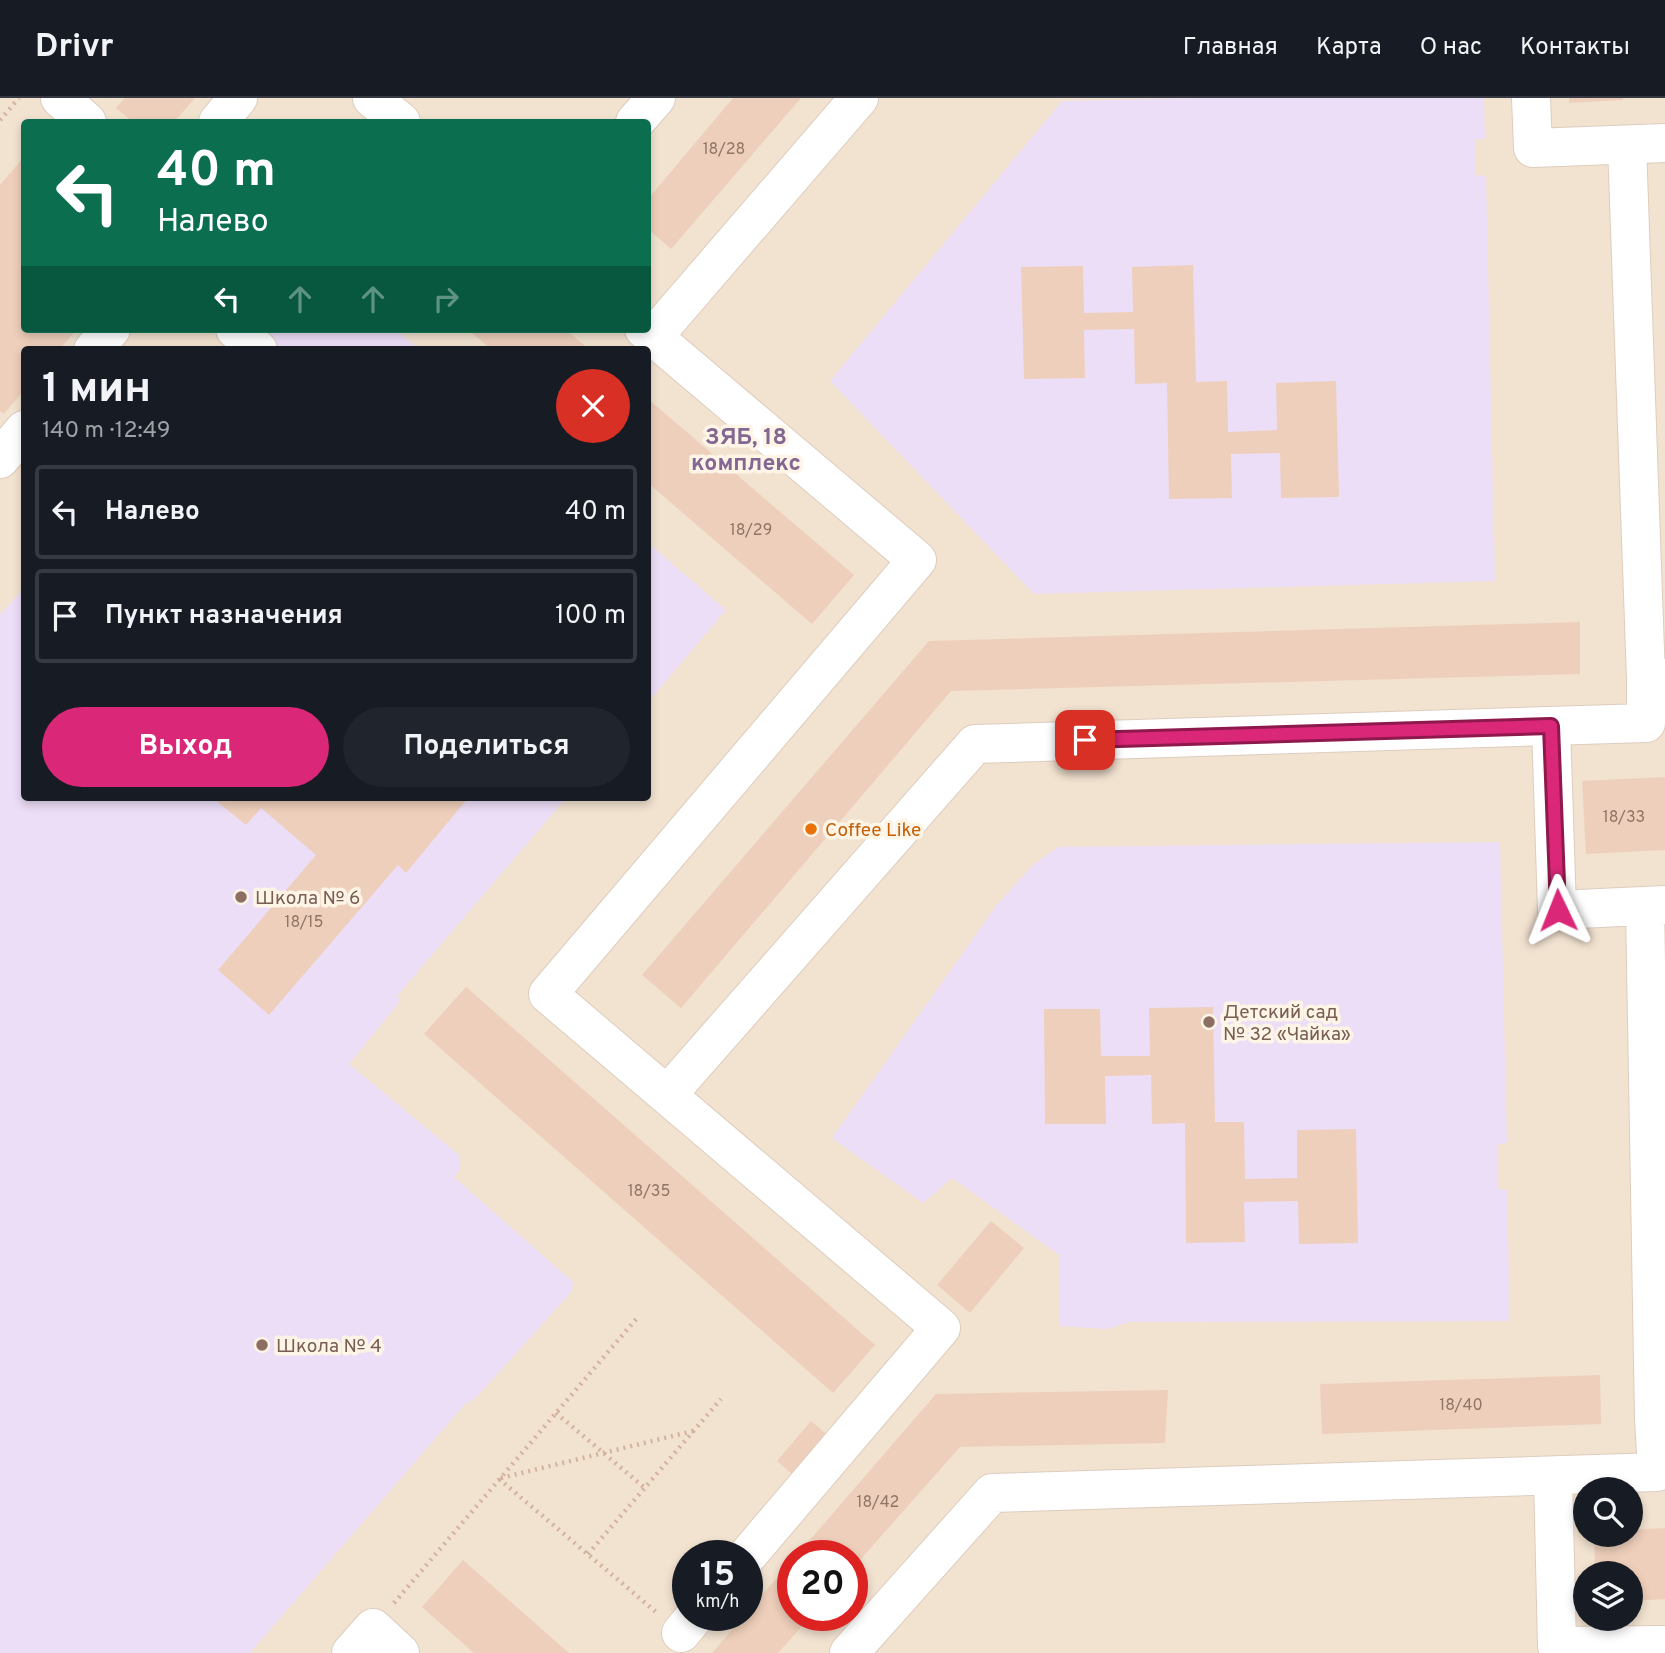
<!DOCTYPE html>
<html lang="ru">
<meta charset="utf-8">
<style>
body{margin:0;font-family:Overpass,sans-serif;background:#20242c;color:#f1f3f6;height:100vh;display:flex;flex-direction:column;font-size:26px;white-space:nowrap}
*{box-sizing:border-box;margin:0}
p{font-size:23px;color:#9ea1a6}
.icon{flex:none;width:38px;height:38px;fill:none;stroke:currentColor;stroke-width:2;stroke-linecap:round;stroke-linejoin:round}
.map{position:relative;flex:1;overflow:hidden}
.drawer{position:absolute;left:21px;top:248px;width:630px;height:455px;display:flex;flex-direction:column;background:#171b24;border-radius:7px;box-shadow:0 4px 10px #0003}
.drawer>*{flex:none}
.hud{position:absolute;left:21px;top:21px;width:630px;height:214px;border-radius:7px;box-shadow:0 4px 10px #0003;background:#0b6e4f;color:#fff;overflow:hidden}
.buttons{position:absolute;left:1573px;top:1379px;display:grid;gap:14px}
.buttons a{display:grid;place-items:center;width:70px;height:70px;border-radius:50%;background:#171b24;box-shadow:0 4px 10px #0003;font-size:35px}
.speed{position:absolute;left:672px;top:1442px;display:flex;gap:14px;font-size:35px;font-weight:700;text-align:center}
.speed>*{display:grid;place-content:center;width:91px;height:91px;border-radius:50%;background:#171b24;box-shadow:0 4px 10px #0003;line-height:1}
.speed small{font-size:18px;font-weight:400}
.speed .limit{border:10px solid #d22;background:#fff;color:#111}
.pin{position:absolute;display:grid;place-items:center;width:60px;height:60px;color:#fff;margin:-30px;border-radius:14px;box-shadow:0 4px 10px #0006}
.me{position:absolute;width:77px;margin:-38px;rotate:358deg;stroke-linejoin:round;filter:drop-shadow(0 0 5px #0008)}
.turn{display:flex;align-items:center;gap:24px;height:147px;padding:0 21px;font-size:32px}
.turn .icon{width:91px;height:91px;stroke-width:2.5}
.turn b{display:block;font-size:49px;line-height:60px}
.lanes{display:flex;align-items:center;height:66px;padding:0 21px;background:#0003;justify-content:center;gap:35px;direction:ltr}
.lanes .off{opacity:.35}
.round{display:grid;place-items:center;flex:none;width:74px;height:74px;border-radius:37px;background:#20242c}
.head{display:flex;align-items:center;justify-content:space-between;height:119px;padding:0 21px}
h1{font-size:42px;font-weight:700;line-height:52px}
.button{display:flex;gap:14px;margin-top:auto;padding:14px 21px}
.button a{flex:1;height:80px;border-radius:42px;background:#db2777;color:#fff;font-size:28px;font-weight:700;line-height:80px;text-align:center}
.button a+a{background:#20242c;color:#f1f3f6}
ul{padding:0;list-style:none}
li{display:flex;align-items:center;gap:21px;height:94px;margin:0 14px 10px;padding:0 7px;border:4px solid #363941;border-radius:7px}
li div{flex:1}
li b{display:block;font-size:26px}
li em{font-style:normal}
header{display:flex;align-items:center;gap:42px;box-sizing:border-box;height:98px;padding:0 35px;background:#171b24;border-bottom:2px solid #363941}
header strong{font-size:33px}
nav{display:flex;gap:38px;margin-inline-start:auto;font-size:24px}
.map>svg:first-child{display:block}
</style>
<header>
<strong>Drivr</strong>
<nav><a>Главная</a><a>Карта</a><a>О нас</a><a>Контакты</a></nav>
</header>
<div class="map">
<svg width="1665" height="1555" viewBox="0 0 1665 1555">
<rect width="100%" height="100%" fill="#fbf1e1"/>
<!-- residential -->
<path fill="#f2e2d0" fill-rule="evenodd" d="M0 0H1665V1555H0ZM24 24H648V231H24ZM24 252H648V700H24ZM1586 1391H1631V1437H1586ZM688 1458H747V1517H688ZM793 1458H852V1517H793ZM1586 1475H1631V1521H1586Z"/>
<!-- education -->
<path fill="#eddef7" d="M1196 0H1484L1485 41H1476V77L1486 78 1495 483 1034 496 830 283 1062 3Z
M253 231H395L420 252H234Z
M648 445 726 512 648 604Z
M24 490V700H566L397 898 401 902 349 966 459 1057 460 1072 454 1079 573 1184 572 1193 475 1301 466 1305 250 1555H0V517Z
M1500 744 1507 1045 1497 1046 1498 1091 1507 1092 1510 1223 1130 1224 1107 1231 1059 1228V1157L952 1080 923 1105 832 1040 996 808 1033 767 1058 749Z"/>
<!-- building -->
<path fill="#eecfbb" d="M125 0H195L174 24H133L116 10Z
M733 0H801L671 151 648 131V101Z
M1569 0H1623V2L1569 5Z
M24 59V231H77L59 252H24V292L4 316 0 313V87Z
M1193 167 1196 284 1227 283 1228 334 1277 332 1276 285 1336 283 1339 399 1281 400 1280 355 1231 356 1232 400 1169 401 1167 285 1135 286 1134 231 1084 232 1085 280 1024 281 1021 169 1083 168 1084 215 1133 214 1132 169Z
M467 231H565L590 252H492Z
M648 301 854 477 812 526 648 385Z
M1580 524V576L951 593 681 910 642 877 929 543Z
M1665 679V752L1586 756 1582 683Z
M213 700H468L406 775 398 767 269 917 218 872 316 757 261 710 246 727Z
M466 889 875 1247 833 1295 424 936Z
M1213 909 1215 1024H1244L1245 1081 1297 1080V1032L1356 1031 1358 1145 1299 1146 1298 1103 1244 1104 1245 1144 1186 1145 1185 1025 1152 1026 1151 977 1105 978 1106 1026H1045L1044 911H1100L1101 958H1150L1149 910Z
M991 1123 1024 1150 970 1215 937 1187Z
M1600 1277 1601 1326 1322 1336 1320 1286Z
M1168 1292 1165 1345 960 1349 852 1471V1458H796L936 1296Z
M811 1323 833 1342 799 1382 777 1363Z
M1665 1430V1501L1631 1503V1475H1595L1594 1437H1631V1432Z
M463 1462 569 1555H474L422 1509Z
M793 1462V1517H812L778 1555H712L745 1517H747V1514Z"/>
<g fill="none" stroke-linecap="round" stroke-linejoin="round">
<!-- minor casing -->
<g stroke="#decdbe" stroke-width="40">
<path id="minor" d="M60 0 87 24
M372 0 401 24
M1531 0 1533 50 1665 45
M218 24 238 0
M635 24 656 0
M1627 47 1646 581
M235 231 258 252
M644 231 917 462 548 896 941 1230 747 1458
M653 239 859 0
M93 252 111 231
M0 361 24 332
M1551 628 1557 812 1665 807
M1645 808 1654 1320
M667 997 975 646 1646 625V581L1665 580
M1553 1378 1557 1548 1665 1547
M681 1535 696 1517
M351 1555 373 1530 400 1555
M849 1555 992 1395 1657 1374 1654 1320H1665"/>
</g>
<!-- path -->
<path stroke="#d3b29e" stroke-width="4.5" stroke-dasharray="2 5" stroke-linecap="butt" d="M0 22 19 0
M556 1315 645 1390
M501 1380 693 1333
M499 1381 656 1514
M588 1456 721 1301
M394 1505 637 1220"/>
<!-- minor -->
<use href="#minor" stroke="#fff" stroke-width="38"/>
</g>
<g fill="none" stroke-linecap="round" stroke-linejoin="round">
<!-- route casing -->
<g stroke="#8e194d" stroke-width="18">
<path id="route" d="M1085 642 1551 628 1558 812"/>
</g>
<!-- route -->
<use href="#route" stroke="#db2777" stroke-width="12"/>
</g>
<!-- markers -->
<circle fill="#e8710a" stroke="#fef5e7" stroke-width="2.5" cx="811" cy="731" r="7"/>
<g fill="#8d6e63" stroke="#fef5e7" stroke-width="2.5">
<circle cx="241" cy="799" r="7"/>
<circle cx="1209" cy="924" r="7"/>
<circle cx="262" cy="1247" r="7"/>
</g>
<g text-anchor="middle" stroke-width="7" stroke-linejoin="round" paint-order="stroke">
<!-- number labels -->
<g font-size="16" fill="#907566">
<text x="724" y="56">18/28</text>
<text x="751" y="437">18/29</text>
<text x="1624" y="724">18/33</text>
<text x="304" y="829">18/15</text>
<text x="649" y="1098">18/35</text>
<text x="1461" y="1312">18/40</text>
<text x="878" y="1409">18/42</text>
</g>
<!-- food labels -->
<g font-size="19" fill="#c56008" stroke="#fef5e7" text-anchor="start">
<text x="825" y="738">Coffee Like</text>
</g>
<!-- education labels -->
<g font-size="19" fill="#785e54" stroke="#fef5e7" text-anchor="start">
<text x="255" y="806">Школа № 6</text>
<text x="1223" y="920">Детский сад<tspan x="1223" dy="22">№ 32 «Чайка»</tspan></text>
<text x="276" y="1254">Школа № 4</text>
</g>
<!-- quarter labels -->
<g font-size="23" font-weight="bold" fill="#846693" stroke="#fef5e7">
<text x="746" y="346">ЗЯБ, 18<tspan x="746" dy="26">комплекс</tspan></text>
</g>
</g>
</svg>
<div class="buttons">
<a><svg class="icon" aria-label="search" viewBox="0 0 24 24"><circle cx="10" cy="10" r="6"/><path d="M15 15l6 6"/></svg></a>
<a><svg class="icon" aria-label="layers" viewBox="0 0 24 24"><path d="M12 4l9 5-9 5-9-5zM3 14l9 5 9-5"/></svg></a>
</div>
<div class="speed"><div>15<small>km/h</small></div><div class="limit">20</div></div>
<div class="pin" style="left:1085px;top:642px;background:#d93025"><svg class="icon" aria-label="arrive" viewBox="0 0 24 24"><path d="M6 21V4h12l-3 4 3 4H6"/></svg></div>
<svg class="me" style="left:1558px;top:812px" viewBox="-20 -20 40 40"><path d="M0-17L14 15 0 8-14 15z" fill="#db2777" stroke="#fff" stroke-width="4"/></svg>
<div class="hud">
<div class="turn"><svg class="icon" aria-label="left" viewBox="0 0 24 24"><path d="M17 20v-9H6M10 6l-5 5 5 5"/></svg><div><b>40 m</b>Налево</div></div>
<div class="lanes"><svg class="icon" aria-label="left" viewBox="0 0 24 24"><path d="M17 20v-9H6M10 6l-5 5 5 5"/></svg><svg class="icon off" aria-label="ahead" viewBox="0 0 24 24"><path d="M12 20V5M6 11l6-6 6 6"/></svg><svg class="icon off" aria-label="ahead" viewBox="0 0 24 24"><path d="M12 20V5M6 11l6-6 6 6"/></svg><svg class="icon off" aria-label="right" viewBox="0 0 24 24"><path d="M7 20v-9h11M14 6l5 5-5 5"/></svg></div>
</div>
<section class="drawer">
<div class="head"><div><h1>1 мин</h1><p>140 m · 12:49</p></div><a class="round" style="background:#d93025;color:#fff"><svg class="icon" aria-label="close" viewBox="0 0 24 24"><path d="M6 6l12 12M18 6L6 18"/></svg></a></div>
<ul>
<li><svg class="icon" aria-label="left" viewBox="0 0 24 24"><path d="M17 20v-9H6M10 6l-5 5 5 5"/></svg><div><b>Налево</b></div><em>40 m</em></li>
<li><svg class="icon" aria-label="arrive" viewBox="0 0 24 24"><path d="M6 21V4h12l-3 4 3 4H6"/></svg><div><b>Пункт назначения</b></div><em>100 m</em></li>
</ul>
<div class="button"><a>Выход</a><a>Поделиться</a></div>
</section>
</div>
